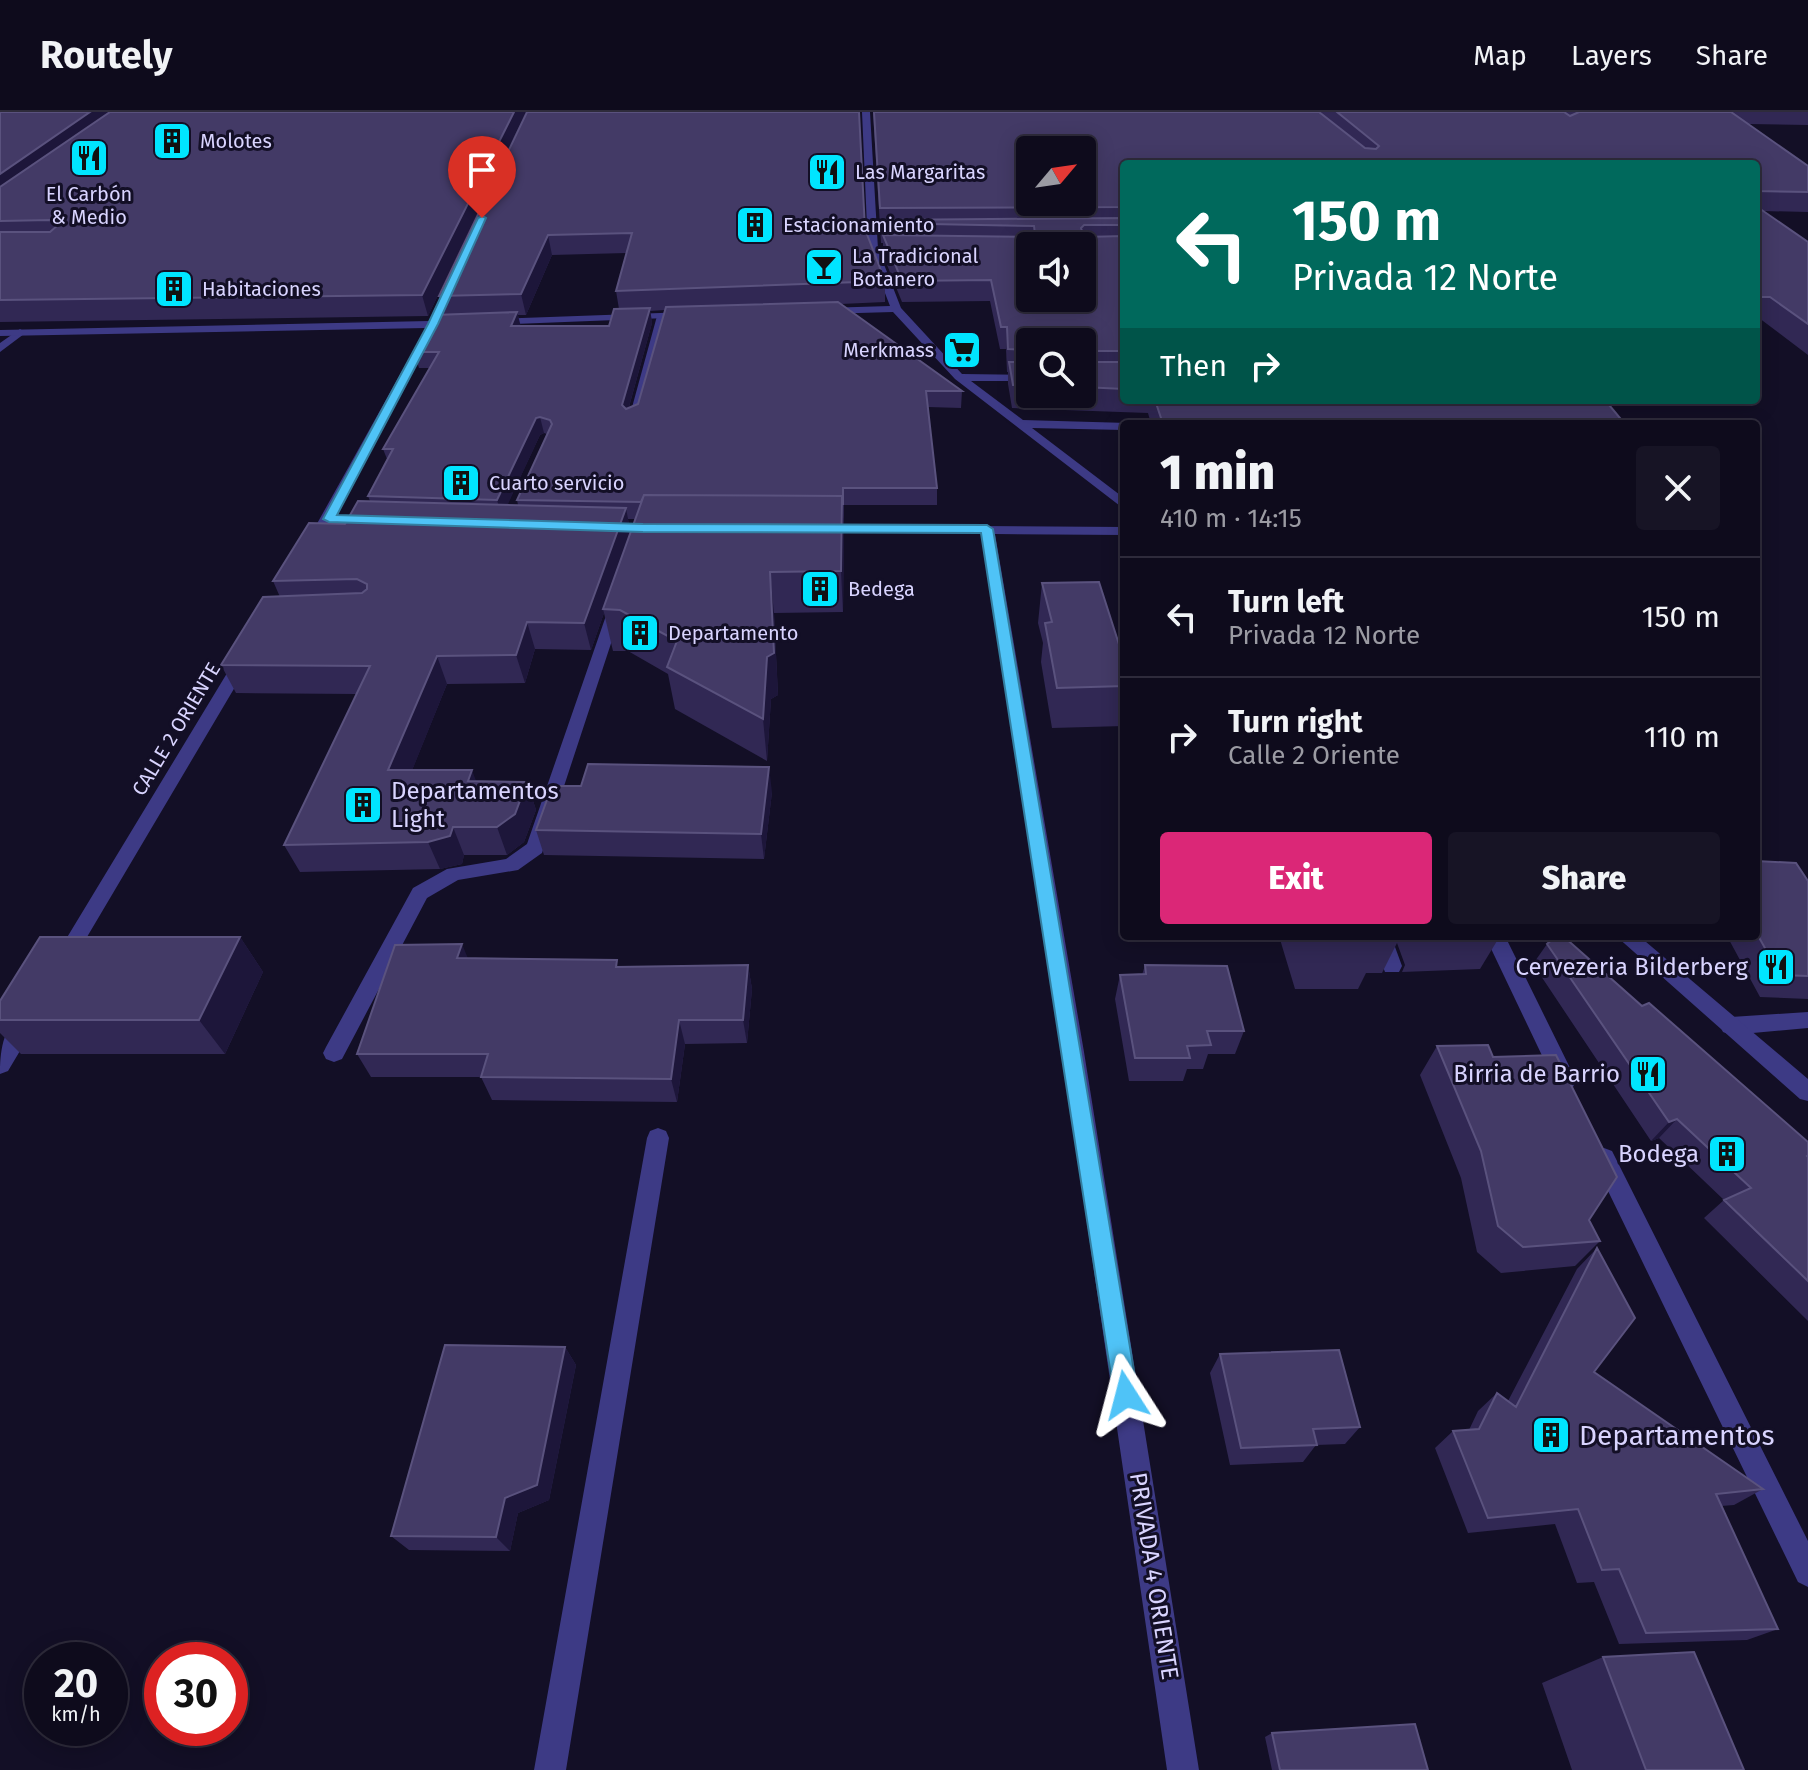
<!DOCTYPE html>
<meta charset="utf-8">
<style>
body{margin:0;font-family:"Fira Sans",sans-serif;background:#171425;color:#f1f3f6;height:100vh;display:flex;flex-direction:column;font-size:30px;white-space:nowrap}
*{box-sizing:border-box;margin:0}
p{font-size:26px;color:#9b9ba3}
.icon{flex:none;width:44px;height:44px;fill:none;stroke:currentColor;stroke-width:2;stroke-linecap:round;stroke-linejoin:round}
.map{position:relative;flex:1;overflow:hidden}
.drawer{position:absolute;left:1120px;top:308px;width:640px;height:520px;display:flex;flex-direction:column;background:#0e0b1c;border-radius:8px;box-shadow:0 4px 20px #0003,0 0 0 2px #2e2b3b}
.drawer>*{flex:none}
.banner{position:absolute;left:1120px;top:48px;width:640px;height:244px;border-radius:8px;box-shadow:0 4px 20px #0003,0 0 0 2px #2e2b3b;background:#00695c;color:#fff;overflow:hidden}
.needle{width:52px;rotate:61deg}
.buttons{position:absolute;left:1016px;top:24px;display:grid;gap:16px}
.buttons a{display:grid;place-items:center;width:80px;height:80px;border-radius:8px;background:#0e0b1c;box-shadow:0 4px 20px #0003,0 0 0 2px #2e2b3b;font-size:40px}
.speed{position:absolute;left:24px;top:1530px;display:flex;gap:16px;font-size:40px;font-weight:700;text-align:center}
.speed>*{display:grid;place-content:center;width:104px;height:104px;border-radius:50%;background:#0e0b1c;box-shadow:0 4px 20px #0003,0 0 0 2px #2e2b3b;line-height:1}
.speed small{font-size:20px;font-weight:400}
.speed .limit{border:12px solid #d22;background:#fff;color:#111}
.pin{position:absolute;display:grid;place-items:center;width:68px;height:68px;color:#fff;margin:-82px -34px;border-radius:50% 50% 50% 0;rotate:-45deg;box-shadow:0 0 8px #0007}
.pin .icon{rotate:45deg}
.me{position:absolute;width:88px;margin:-44px;rotate:351deg;stroke-linejoin:round;filter:drop-shadow(0 0 6px #0008)}
.turn{display:flex;align-items:center;gap:28px;height:168px;padding:0 40px;font-size:36px}
.turn .icon{width:104px;height:104px;stroke-width:2.5}
.turn b{display:block;font-size:56px;line-height:68px}
.then{display:flex;align-items:center;height:76px;padding:0 40px;background:#0003;gap:16px;font-size:30px}
.round{display:grid;place-items:center;flex:none;width:84px;height:84px;border-radius:8px;background:#171425}
.head{display:flex;align-items:center;justify-content:space-between;height:136px;padding:0 40px}
h1{font-size:48px;font-weight:800;line-height:60px}
.primary-button{display:flex;gap:16px;margin-top:auto;padding:16px 40px}
.primary-button a{flex:1;height:92px;border-radius:8px;background:#db2777;color:#fff;font-size:32px;font-weight:800;line-height:92px;text-align:center}
.primary-button a+a{background:#171425;color:#f1f3f6}
ul{padding:0;list-style:none}
li{display:flex;align-items:center;gap:24px;height:120px;padding:0 40px;border-top:2px solid #2e2b3b}
li div{flex:1}
li b{display:block;font-size:30px}
li em{font-style:normal}
header{display:flex;align-items:center;gap:48px;box-sizing:border-box;height:112px;padding:0 40px;background:#0e0b1c;border-bottom:2px solid #2e2b3b}
header strong{font-size:38px}
nav{display:flex;gap:44px;margin-inline-start:auto;font-size:28px}
.map>svg:first-child{display:block}
</style>
<header>
<strong>Routely</strong>
<nav><a>Map</a><a>Layers</a><a>Share</a></nav>
</header>
<div class="map">
<svg width="1808" height="1658" viewBox="0 0 1808 1658">
<rect width="100%" height="100%" fill="#130f26"/>
<g fill="none" stroke-linecap="round" stroke-linejoin="round">
<!-- lane -->
<path fill="#3d3a85" fill-rule="evenodd" d="M662 201 667 204 638 307 628 310 657 204Z
M20 217 25 220 24 222 0 240V231Z
M1808 900V916L1731 923 1723 920 1720 914 1723 908 1731 905Z"/>
<!-- street -->
<path fill="#3d3a85" fill-rule="evenodd" d="M862 0H870L878 137 901 196 962 262 1030 263V269H971L1023 308 1128 311 1124 312V318L1032 316 1124 386V397L955 267 893 200 824 202 819 199 824 196 890 194 868 137Z
M448 168 457 170 440 209 450 212 437 215 318 435 311 439 304 435 426 216 0 224V218L429 209Z
M688 200 692 201V205L492 213 487 210 492 207Z
M816 413 1124 415V423L995 422 1084 940 1199 1658H1167L1062 940 981 422 811 420V414Z
M616 491 623 495 542 741 518 758 458 768 427 786 342 947 334 950 326 947 323 941 326 935 413 776 447 757 506 747 527 732 609 495Z
M243 543 251 548 71 852H57L54 847 57 842 235 548Z
M1371 824H1391L1402 854 1399 860H1385Z
M1485 824H1505L1576 968 1573 975 1565 977 1557 975Z
M1616 824H1639L1808 967V989L1800 987Z
M25 903 33 906 36 912 8 959 0 962C0 942 2 911 25 903Z
M658 1016 666 1019 669 1026 566 1658H534L647 1026 650 1019Z
M1604 1036 1612 1039 1808 1429V1475L1798 1470 1592 1046 1596 1039Z"/>
</g>
<!-- wall -->
<path fill="#312854" fill-rule="evenodd" d="M0 0H526L428 204 0 210Z
M527 0 865 117 885 169V190L841 192 962 279 961 296 928 295 937 376V393H844L843 500 774 501 778 583 771 587 767 649 675 597 668 562 628 539H613L604 501 591 538 535 537 525 571 447 572 412 658 477 669 527 670 536 698 524 730 507 743H464L462 752 440 757 300 760 284 733 357 582 236 581 221 553 280 485 273 469 345 412 370 389 368 384 387 347 383 337 430 256H419L414 240 444 202 439 184ZM626 141 616 179 619 197 609 214H520L518 203H526L552 143ZM665 198 638 292 629 295 652 211 650 199ZM544 321 547 322 517 388 518 393H507L540 323ZM628 407H635L630 421Z
M873 0H1808V13L1748 12 1808 54V100L1763 99 1808 130V243L1759 206 1756 207V52H1124V288H1605L1625 312H1151L1148 301 1012 296 1008 272V260H1007L1006 237H1000L990 189 902 190 883 143V131H881ZM1030 230H1082V282H1030Z
M1042 471 1124 548V614L1052 616 1041 550 1043 531 1038 511Z
M772 680 764 747 544 743 536 718Z
M1756 749 1808 769V887L1760 885 1727 824H1756Z
M1279 824H1500L1480 857 1402 860 1405 853 1397 831 1382 861H1366L1358 877H1295Z
M240 825 263 860 225 942H21L0 921V889Z
M1547 832 1642 894 1808 1030V1209L1704 1106 1724 1088 1659 1026 1651 1029 1533 852Z
M468 846 620 855 748 853 752 877 747 931 685 932 677 990 492 988 481 965H371L357 942Z
M1145 853 1244 919 1235 942H1208L1203 957H1187L1183 969H1129L1115 887 1120 863H1142Z
M1437 934 1493 945 1600 1129 1575 1154 1501 1161 1477 1140 1461 1066 1420 963Z
M1597 1136 1594 1260 1763 1377 1734 1393 1721 1394 1778 1517 1747 1528 1619 1532 1594 1470 1577 1471 1555 1412 1468 1421 1435 1336 1453 1319 1469 1318 1478 1299 1497 1281 1508 1289 1577 1157Z
M565 1235 576 1253 549 1388 518 1401 510 1439 409 1438 391 1424Z
M1220 1242 1360 1315 1345 1332 1316 1333 1303 1350 1230 1353 1210 1261Z
M1603 1545 1744 1658H1572L1542 1571Z
M1272 1621 1428 1658H1272L1265 1625Z"/>
<!-- shaded-wall -->
<path fill="#1d163a" d="M90 0H123L0 87V62Z
M514 0H526L428 204 422 183Z
M548 123 552 143 526 203 521 182Z
M650 196 652 211 625 309 622 293Z
M517 200 521 215 511 214Z
M540 305 544 321 540 323 502 405 497 388 536 306Z
M842 384 844 424 843 500 841 459Z
M626 396 631 423 603 497 604 501 591 538 584 511Z
M770 460 774 501 778 583 771 587 767 649 763 607Z
M527 510 535 537 525 571 516 543Z
M437 544 447 572 401 686 388 658Z
M769 655 772 680 764 747 761 722Z
M472 658 482 685 468 669Z
M527 670 536 698 524 730 507 743 497 715Z
M453 715 464 743 462 752 440 757 428 730Z
M240 825 263 860 225 942 199 908Z
M462 832 472 856 457 846Z
M748 853 752 877 747 931 743 908Z
M679 908 685 932 677 990 671 967Z
M1677 1007 1659 1026 1651 1029 1669 1010Z
M565 1235 576 1253 549 1388 518 1401 510 1439 496 1425 505 1386Z"/>
<!-- building -->
<path fill="#433a66" stroke="#5a527e" stroke-width="2" fill-rule="evenodd" d="M0 0H90L0 62Z
M110 0H514L422 183 0 188V120H50L58 113 50 108 0 109V75Z
M527 0H859L865 117 885 169 616 179 632 121 548 123 521 182 439 184Z
M874 0H1319L1365 36 1376 37 1379 34 1337 0H1564L1570 4 1579 0H1731L1808 54V80L1756 79V52H1124V95L880 96ZM1030 38H1082V90H1030Z
M1756 94 1808 130V212L1770 185H1756Z
M1124 106V113H1084L1081 116 1084 125 1124 124V239H1085L1082 246V230H1030V238L1008 237 1007 215H1001L991 168 902 169 883 123 1031 125 1035 122 1034 114 880 111V108ZM1030 134H1082V186H1030Z
M838 190 962 279H926L937 376H843V393L842 384 644 383 641 390 517 388 552 312 550 308 540 305 536 306 497 388 368 384 393 337H383L439 240H414L434 203 517 200 511 214H609L614 197 650 196 622 293 626 297 638 292 666 195Z
M1082 248 1085 250H1124V277L1082 275Z
M1009 250H1030V273H1013Z
M1155 288H1605L1625 312H1163Z
M644 383 842 384 841 459 770 460 774 541 767 545 763 607 667 555 677 529 620 498 603 497Z
M358 389 626 396 584 511 527 510 516 543 437 544 388 658H472L468 669 527 670 515 702 497 715H453L450 724 428 730 284 733 370 554 221 553 263 485 362 481 367 477V472L357 467 273 469 309 411 345 412Z
M1099 470 1124 548V574L1057 576 1045 511 1052 510 1042 471Z
M588 652 769 655 761 722 536 718 552 674H581Z
M1756 749 1796 751 1808 769V864L1780 863 1756 820Z
M1556 824H1563L1642 894 1649 891 1808 1030V1043L1807 1044 1808 1045V1169L1724 1088 1751 1076 1677 1007 1669 1010 1547 832Z
M40 825H240L199 908H0V889Z
M462 832 457 846 617 848 616 855 748 853 743 908H679L671 967 481 965 488 942H357L395 833Z
M1145 853 1227 854 1244 919H1207L1211 933 1187 934 1190 946H1135L1120 863 1146 862Z
M1488 933 1493 945 1556 943 1617 1065 1589 1108 1600 1129 1523 1135 1498 1114 1481 1039 1437 934Z
M1597 1136 1635 1206 1594 1260 1763 1377 1716 1382 1778 1517 1646 1521 1619 1457 1602 1458 1578 1397 1488 1406 1453 1319 1479 1317 1497 1281 1516 1295Z
M445 1233 565 1235 537 1373 505 1386 496 1425 391 1424Z
M1339 1238 1360 1315 1313 1317 1317 1333 1241 1336 1220 1242Z
M1694 1540 1744 1658H1646L1603 1545Z
M1415 1612 1428 1658H1280L1272 1621Z"/>
<!-- route -->
<path fill="#4fc3f7" stroke="#337fa1" stroke-width="2" d="M482 104 486 106 438 212 337 403 643 412 987 413 993 417 1138 1283 1135 1292 1126 1296 1117 1292 1114 1283 981 421 643 420 329 410 323 407 428 212 478 106Z"/>
<!-- icons -->
<defs>
<g id="building-square" transform="scale(2)"><rect x="-9" y="-9" width="18" height="18" rx="4" fill="#00e5ff" stroke="#130f26"/><path d="M-4-6H4V6H1V3H-1V6H-4ZM-2.5-4.3h1.7v1.8h-1.7ZM.8-4.3h1.7v1.8H.8ZM-2.5-1h1.7V.8h-1.7ZM.8-1h1.7V.8H.8Z" fill="#111"/></g>
<g id="restaurant-square" transform="scale(2)"><rect x="-9" y="-9" width="18" height="18" rx="4" fill="#00e5ff" stroke="#130f26"/><path d="M-5-6h1v4h1v-4h1v4h1v-4h1v5L-1.5 .5V6h-2V.5L-5-1ZM5-6V6H3V1.5H1.5Q1.5-4 5-6Z" fill="#111"/></g>
<g id="bar-square" transform="scale(2)"><rect x="-9" y="-9" width="18" height="18" rx="4" fill="#00e5ff" stroke="#130f26"/><path d="M-6-5H6L.8 .8V4.5H3.5V6h-7V4.5H-.8V.8Z" fill="#111"/></g>
<g id="supermarket-square" transform="scale(2)"><rect x="-9" y="-9" width="18" height="18" rx="4" fill="#00e5ff" stroke="#130f26"/><path d="M-6-5.5h2.5l.6 2H6L4.5 2H-2.5L-4.4-4H-6ZM-1.5 3.2a1.3 1.3 0 1 0 .1 0ZM3 3.2a1.3 1.3 0 1 0 .1 0Z" fill="#111"/></g>
</defs>
<g fill-rule="evenodd">
<use href="#building-square" x="172" y="29"/>
<use href="#restaurant-square" x="89" y="46"/>
<use href="#restaurant-square" x="827" y="60"/>
<use href="#building-square" x="755" y="113"/>
<use href="#bar-square" x="824" y="155"/>
<use href="#building-square" x="174" y="177"/>
<use href="#supermarket-square" x="962" y="238"/>
<use href="#building-square" x="461" y="371"/>
<use href="#building-square" x="820" y="477"/>
<use href="#building-square" x="640" y="521"/>
<use href="#building-square" x="363" y="693"/>
<use href="#restaurant-square" x="1776" y="855"/>
<use href="#restaurant-square" x="1648" y="962"/>
<use href="#building-square" x="1727" y="1042"/>
<use href="#building-square" x="1551" y="1323"/>
</g>
<g text-anchor="middle" stroke-width="6" stroke-linejoin="round" paint-order="stroke">
<!-- far-poi labels -->
<g font-size="20" fill="#d9d4ff" stroke="#130f26" text-anchor="start">
<text x="200" y="36">Molotes</text>
<text x="855" y="67">Las Margaritas</text>
<text x="89" y="89" text-anchor="middle">El Carbón<tspan x="89" dy="23">&amp; Medio</tspan></text>
<text x="783" y="120">Estacionamiento</text>
<text x="852" y="151">La Tradicional<tspan x="852" dy="23">Botanero</tspan></text>
<text x="202" y="184">Habitaciones</text>
<text x="934" y="245" text-anchor="end">Merkmass</text>
<text x="489" y="378">Cuarto servicio</text>
<text x="848" y="484">Bedega</text>
<text x="668" y="528">Departamento</text>
</g>
<!-- far-street labels -->
<g font-size="20" fill="#d9d4ff" stroke="#130f26">
<text transform="translate(176 617) rotate(-59)" y="7">CALLE 2 ORIENTE</text>
</g>
<!-- poi labels -->
<g font-size="24" fill="#d9d4ff" stroke="#130f26" text-anchor="end">
<text x="391" y="687" text-anchor="start">Departamentos<tspan x="391" dy="28">Light</tspan></text>
<text x="1748" y="863">Cervezeria Bilderberg</text>
<text x="1620" y="970">Birria de Barrio</text>
<text x="1699" y="1050">Bodega</text>
</g>
<!-- street labels -->
<g font-size="24" fill="#d9d4ff" stroke="#130f26">
<text transform="translate(1154 1464) rotate(81)" y="8">PRIVADA 4 ORIENTE</text>
</g>
<!-- near-poi labels -->
<g font-size="28" fill="#d9d4ff" stroke="#130f26" text-anchor="start">
<text x="1579" y="1333">Departamentos</text>
</g>
</g>
</svg>
<div class="buttons">
<a><svg class="needle" viewBox="-14 -14 28 28"><path d="M0-13l5 13h-10z" fill="#e53935"/><path d="M0 13l5-13h-10z" fill="#9b9ba3"/></svg></a>
<a><svg class="icon" aria-label="sound" viewBox="0 0 24 24"><path d="M4 9h4l5-4v14l-5-4H4zM17 9q2 3 0 6"/></svg></a>
<a><svg class="icon" aria-label="search" viewBox="0 0 24 24"><circle cx="10" cy="10" r="6"/><path d="M15 15l6 6"/></svg></a>
</div>
<div class="speed"><div>20<small>km/h</small></div><div class="limit">30</div></div>
<div class="pin" style="left:482px;top:106px;background:#d93025"><svg class="icon" aria-label="arrive" viewBox="0 0 24 24"><path d="M6 21V4h12l-3 4 3 4H6"/></svg></div>
<svg class="me" style="left:1126px;top:1283px" viewBox="-20 -20 40 40"><path d="M0-17L14 15 0 8-14 15z" fill="#4fc3f7" stroke="#fff" stroke-width="4"/></svg>
<div class="banner">
<div class="turn"><svg class="icon" aria-label="left" viewBox="0 0 24 24"><path d="M17 20v-9H6M10 6l-5 5 5 5"/></svg><div><b>150 m</b>Privada 12 Norte</div></div>
<div class="then">Then<svg class="icon" aria-label="right" viewBox="0 0 24 24"><path d="M7 20v-9h11M14 6l5 5-5 5"/></svg></div>
</div>
<section class="drawer">
<div class="head"><div><h1>1 min</h1><p>410 m · 14:15</p></div><a class="round"><svg class="icon" aria-label="close" viewBox="0 0 24 24"><path d="M6 6l12 12M18 6L6 18"/></svg></a></div>
<ul>
<li><svg class="icon" aria-label="left" viewBox="0 0 24 24"><path d="M17 20v-9H6M10 6l-5 5 5 5"/></svg><div><b>Turn left</b><p>Privada 12 Norte</p></div><em>150 m</em></li>
<li><svg class="icon" aria-label="right" viewBox="0 0 24 24"><path d="M7 20v-9h11M14 6l5 5-5 5"/></svg><div><b>Turn right</b><p>Calle 2 Oriente</p></div><em>110 m</em></li>
</ul>
<div class="primary-button"><a>Exit</a><a>Share</a></div>
</section>
</div>
